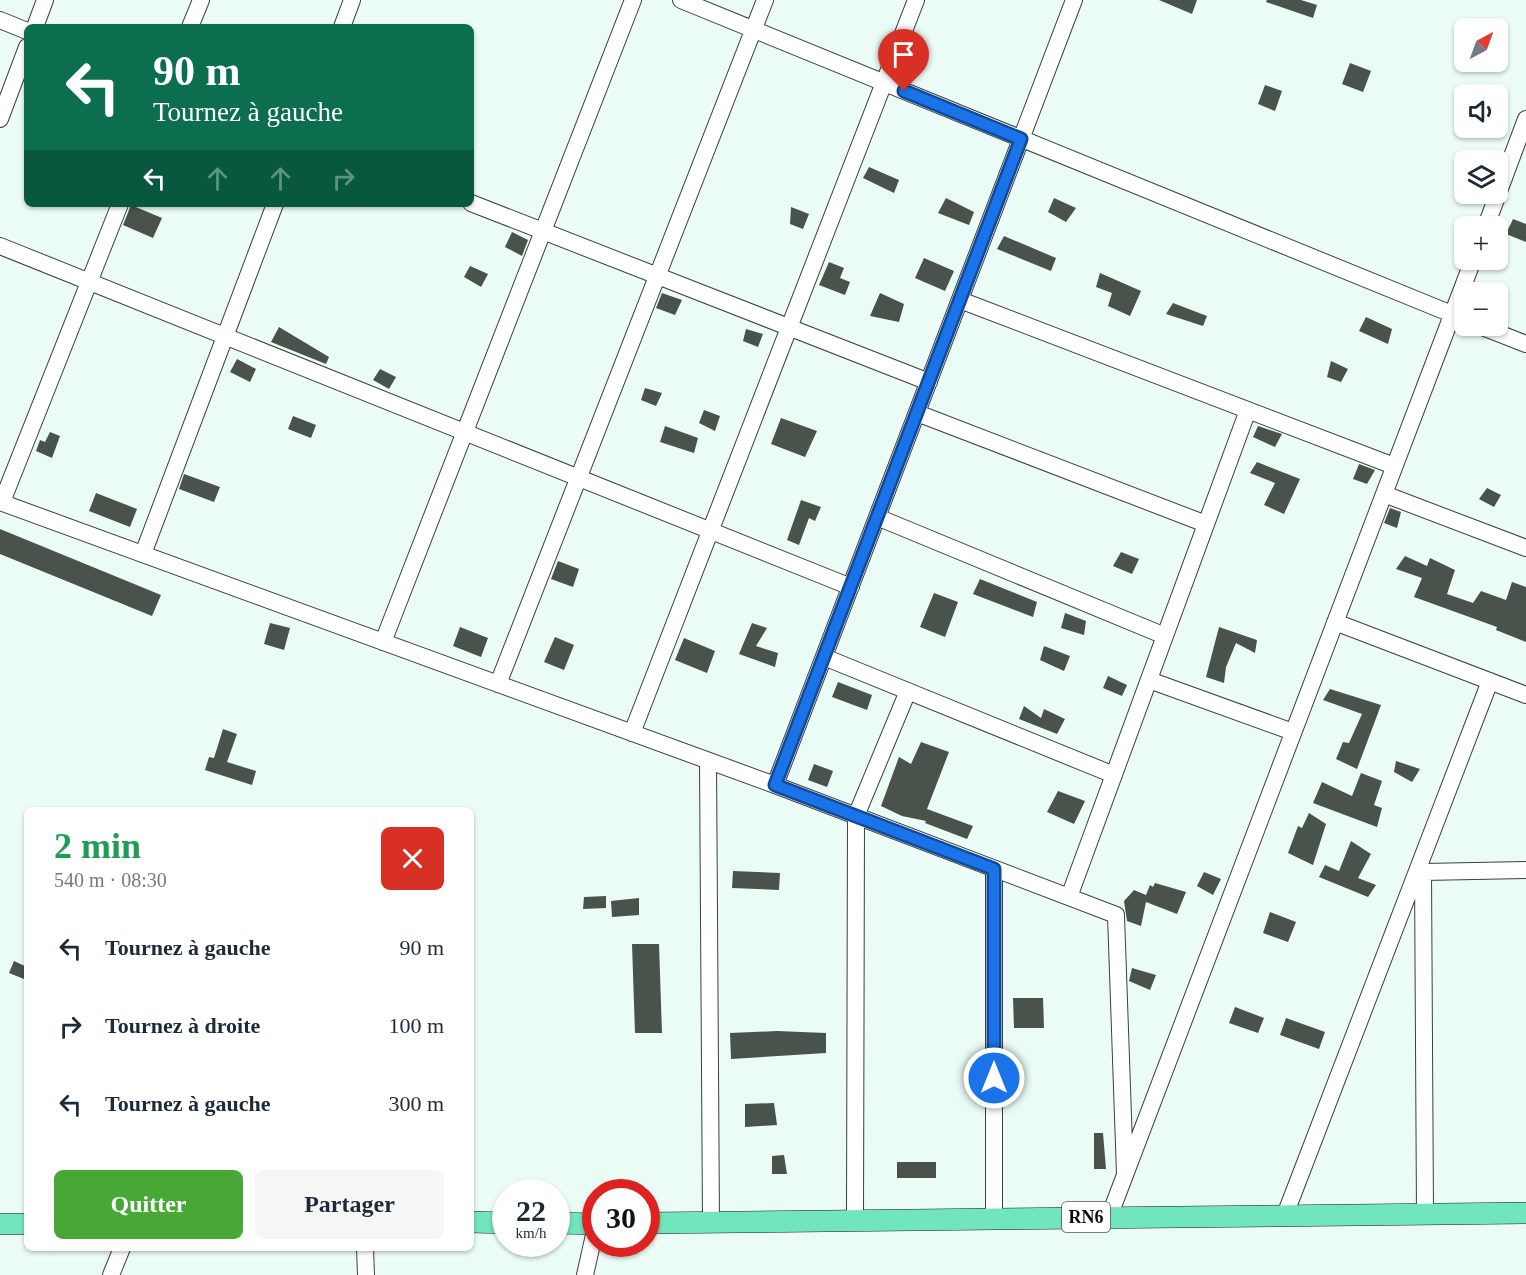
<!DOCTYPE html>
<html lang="fr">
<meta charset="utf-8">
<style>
body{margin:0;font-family:"Times New Roman",serif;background:#f6f6f7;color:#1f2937;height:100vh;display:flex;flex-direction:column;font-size:22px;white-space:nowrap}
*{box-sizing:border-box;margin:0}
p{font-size:20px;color:#747a83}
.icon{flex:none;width:33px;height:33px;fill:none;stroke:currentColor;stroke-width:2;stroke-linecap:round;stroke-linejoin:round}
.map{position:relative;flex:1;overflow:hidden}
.details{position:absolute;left:24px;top:807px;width:450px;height:444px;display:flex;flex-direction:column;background:#fff;border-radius:9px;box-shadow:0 2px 4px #0004}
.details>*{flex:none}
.hud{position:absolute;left:24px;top:24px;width:450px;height:183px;border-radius:9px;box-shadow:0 2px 4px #0004;background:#0b6e4f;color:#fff;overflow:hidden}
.needle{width:39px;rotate:41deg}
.tools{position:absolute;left:1454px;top:18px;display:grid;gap:12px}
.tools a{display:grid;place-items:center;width:54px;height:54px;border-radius:9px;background:#fff;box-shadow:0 2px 4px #0004;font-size:30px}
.speed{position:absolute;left:492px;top:1179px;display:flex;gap:12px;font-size:30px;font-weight:700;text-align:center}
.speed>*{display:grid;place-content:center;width:78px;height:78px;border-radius:50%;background:#fff;box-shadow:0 2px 4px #0004;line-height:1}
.speed small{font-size:15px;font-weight:400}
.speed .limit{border:9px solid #d22;background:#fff;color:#111}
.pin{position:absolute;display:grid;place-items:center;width:51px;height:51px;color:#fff;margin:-62px -26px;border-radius:50% 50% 50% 0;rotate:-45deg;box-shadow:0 0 6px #0007}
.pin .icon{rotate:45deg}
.me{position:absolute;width:66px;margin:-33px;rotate:0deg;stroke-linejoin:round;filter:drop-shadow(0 0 4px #0008)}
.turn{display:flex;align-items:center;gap:21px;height:126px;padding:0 30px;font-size:27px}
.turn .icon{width:78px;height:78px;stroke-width:2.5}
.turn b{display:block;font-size:42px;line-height:51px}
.lanes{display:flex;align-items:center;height:57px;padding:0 30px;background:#0003;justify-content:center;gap:30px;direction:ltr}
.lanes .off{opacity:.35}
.round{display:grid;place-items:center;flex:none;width:63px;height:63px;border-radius:9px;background:#f6f6f7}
.head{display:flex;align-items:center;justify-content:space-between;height:102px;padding:0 30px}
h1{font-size:36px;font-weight:700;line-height:45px;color:#1e9e55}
.primary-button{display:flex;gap:12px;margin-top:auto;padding:12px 30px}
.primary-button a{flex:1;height:69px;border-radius:9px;background:#48a836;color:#fff;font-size:24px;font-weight:700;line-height:69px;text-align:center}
.primary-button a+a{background:#f6f6f7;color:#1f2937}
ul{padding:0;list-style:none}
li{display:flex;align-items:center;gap:18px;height:78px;padding:0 30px}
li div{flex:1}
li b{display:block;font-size:22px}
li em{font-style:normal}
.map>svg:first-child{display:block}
</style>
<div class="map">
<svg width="1526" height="1275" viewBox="0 0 1526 1275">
<rect width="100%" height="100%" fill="#ebfcf7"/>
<!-- building -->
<path fill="#49524b" d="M1159 0H1197L1192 14Z
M1267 0H1301L1317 5 1313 18 1266 2Z
M1350 63 1371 71 1363 92 1342 84Z
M1265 85 1282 91 1275 111 1258 104Z
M869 167 899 180 894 193 863 178Z
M946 198 974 212 969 225 938 213Z
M1054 198 1076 208 1066 222 1048 212Z
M131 205 162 218 153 238 123 225Z
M791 207 809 214 803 229 790 224Z
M1513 219 1526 224V242L1506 234Z
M512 232 528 240 522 256 505 247Z
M1004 236 1056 258 1051 271 997 249Z
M924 258 954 271 945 291 915 278Z
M829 262 844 268 840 278 850 282 845 295 819 285Z
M470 266 488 274 481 287 464 277Z
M1100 273 1141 291 1130 316 1108 306 1112 293 1096 287Z
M662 293 682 300 675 315 656 308Z
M880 293 904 304 899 322 870 316Z
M1173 303 1207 316 1203 326 1166 314Z
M1366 317 1392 329 1388 344 1359 331Z
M279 327 329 357 326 364 271 342Z
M746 329 763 334 758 347 743 341Z
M237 359 256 369 250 382 230 372Z
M1331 361 1348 369 1341 382 1327 377Z
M380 369 396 377 389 389 373 380Z
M645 388 662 393 656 406 641 400Z
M704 410 720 416 715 431 699 423Z
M293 416 316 425 311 438 288 429Z
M781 418 817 431 805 457 771 444Z
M665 426 698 438 694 453 660 442Z
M1258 426 1282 434 1275 447 1253 437Z
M50 432 60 436 52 458 36 451 40 440 45 442Z
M1257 462 1300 479 1284 514 1264 505 1275 483 1250 473Z
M1359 464 1375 470 1367 484 1353 479Z
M184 474 220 487 214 502 179 489Z
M1487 488 1501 495 1494 507 1479 499Z
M96 493 137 509 130 527 89 511Z
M801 500 821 507 815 521 809 518 799 545 787 540Z
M1390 508 1401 512 1397 528 1384 523Z
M0 529 161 595 152 616 0 554Z
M1121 552 1139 559 1132 574 1113 566Z
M1405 556 1427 566 1430 558 1455 570 1447 594 1473 603 1481 591 1506 600 1512 582 1526 587V642L1496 630 1497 627 1414 597 1422 578 1396 569Z
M558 561 579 569 573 587 551 579Z
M980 579 1037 602 1033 617 973 594Z
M934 593 958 602 945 637 920 627Z
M1065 613 1086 621 1084 635 1061 628Z
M270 623 290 628 284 650 264 644Z
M752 623 767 628 756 646 778 653 775 667 739 654Z
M460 627 488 638 481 657 453 646Z
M1219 627 1257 640 1255 653 1236 643 1226 667 1224 683 1206 677Z
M555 637 574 645 564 670 544 662Z
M684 638 715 651 707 673 675 660Z
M1044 646 1070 656 1064 671 1040 660Z
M1108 676 1127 685 1122 696 1103 688Z
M838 682 872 695 867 710 832 697Z
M1330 689 1381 705 1357 769 1336 759 1343 742 1349 743 1362 714 1323 700Z
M1024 706 1041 718 1044 709 1065 719 1057 734 1019 719Z
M223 729 237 734 227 762 256 771 252 785 205 770 209 757 214 758Z
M921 742 949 752 927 809 973 826 967 839 925 823 926 821 902 816 881 806 899 757 911 764Z
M1396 761 1420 769 1412 782 1394 772Z
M814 764 833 771 827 787 808 780Z
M1361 773 1382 781 1374 805 1382 808 1377 827 1313 803 1322 782 1352 796Z
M1058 791 1085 801 1074 824 1047 812Z
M1309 813 1326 824 1313 865 1288 853 1298 826 1302 828Z
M1351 841 1371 854 1358 878 1376 885 1368 897 1319 877 1325 865 1339 871Z
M733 871 780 873 779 890 732 888Z
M1204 872 1221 879 1213 895 1197 886Z
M1155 883 1186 892 1177 914 1146 902 1141 926 1127 921 1124 901 1134 890 1146 895 1150 885 1153 887Z
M606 896V908L583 909 584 897Z
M639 898V915L612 917 611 901Z
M1270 912 1296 922 1288 942 1263 933Z
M632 944H659L662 1033H635Z
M14 961 27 967 24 979 9 973Z
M1132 968 1156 975 1150 990 1129 981Z
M1013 998H1043L1044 1028H1014Z
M1235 1007 1264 1018 1258 1033 1229 1023Z
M1286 1018 1325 1032 1319 1049 1280 1035Z
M777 1031 826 1033V1053L731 1059 730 1033Z
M774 1103 777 1125 745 1127V1104Z
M1094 1133H1103L1106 1169H1094Z
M784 1155 787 1174H772V1156Z
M897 1162H936V1178H897Z"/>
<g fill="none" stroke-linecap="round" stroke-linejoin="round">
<!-- minor casing -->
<g stroke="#3e3e3e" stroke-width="18">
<path id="minor" d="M681 0 1464 319
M0 20 27 31
M35 27 45 0
M190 27 201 0
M342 27 352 0
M0 119 27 47
M471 203 929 382
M1486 226 1526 119
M0 246 851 587
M960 300 1394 466
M1480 326 1526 344
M917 413 1206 524
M1384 494 1526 548
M0 502 775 785 1116 915 1125 1174
M2 502 120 204
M877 517 1165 636
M143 554 275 204
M1335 622 1526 695
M383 642 633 0
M824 657 1114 775
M1149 680 1293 732
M498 684 765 0
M632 733 916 0
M708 761 711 1222
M775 785 1074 0
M1069 897 1248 410
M1425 1214 1423 872 1526 870
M1285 1215 1490 681
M1109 1217 1473 260
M994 1218V869
M855 1220 856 816 908 691
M365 1248 366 1275
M111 1275 122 1248
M585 1275 596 1226"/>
</g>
<!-- major casing -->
<g stroke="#1c1c1c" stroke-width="22">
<path id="major" d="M471 1222 506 1223
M556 1223 596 1224
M646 1223 1526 1213
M0 1224H27"/>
</g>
<!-- minor -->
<use href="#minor" stroke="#fff" stroke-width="16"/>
<!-- major -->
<use href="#major" stroke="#71e6bd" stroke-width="21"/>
</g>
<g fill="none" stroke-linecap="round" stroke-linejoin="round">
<!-- route casing -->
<g stroke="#114b97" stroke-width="15">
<path id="route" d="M904 91 1021 139 775 785 994 869V1078"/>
</g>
<!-- route -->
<use href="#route" stroke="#1a73e8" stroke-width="10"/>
</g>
<g text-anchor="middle" stroke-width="6" stroke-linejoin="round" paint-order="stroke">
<!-- shield labels -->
<rect fill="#fff" stroke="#545454" stroke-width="1.5" x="1062" y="1202" width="48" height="30" rx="4.5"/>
<g font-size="18" font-weight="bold" fill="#0b0b0b">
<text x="1086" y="1223">RN6</text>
</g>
</g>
</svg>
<div class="tools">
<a><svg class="needle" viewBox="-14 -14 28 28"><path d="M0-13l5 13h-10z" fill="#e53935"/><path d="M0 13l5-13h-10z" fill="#747a83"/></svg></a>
<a><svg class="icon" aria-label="sound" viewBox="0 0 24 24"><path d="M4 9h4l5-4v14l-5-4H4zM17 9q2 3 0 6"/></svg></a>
<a><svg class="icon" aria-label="layers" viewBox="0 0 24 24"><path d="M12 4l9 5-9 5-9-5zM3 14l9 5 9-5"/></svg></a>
<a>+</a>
<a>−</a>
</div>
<div class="speed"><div>22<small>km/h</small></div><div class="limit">30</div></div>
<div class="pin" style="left:904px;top:91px;background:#d93025"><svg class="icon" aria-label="arrive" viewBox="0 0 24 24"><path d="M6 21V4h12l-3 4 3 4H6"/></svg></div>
<svg class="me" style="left:994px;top:1078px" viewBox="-20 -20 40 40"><circle r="17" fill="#1a73e8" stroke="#fff" stroke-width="3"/><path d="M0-11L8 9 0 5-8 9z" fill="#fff"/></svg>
<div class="hud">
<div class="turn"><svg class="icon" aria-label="left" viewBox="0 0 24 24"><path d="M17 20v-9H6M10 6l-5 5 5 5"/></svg><div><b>90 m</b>Tournez à gauche</div></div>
<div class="lanes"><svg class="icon" aria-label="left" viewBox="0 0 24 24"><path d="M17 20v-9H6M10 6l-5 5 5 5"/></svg><svg class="icon off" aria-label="ahead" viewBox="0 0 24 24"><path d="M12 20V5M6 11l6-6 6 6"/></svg><svg class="icon off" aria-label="ahead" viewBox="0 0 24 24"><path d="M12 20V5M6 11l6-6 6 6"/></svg><svg class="icon off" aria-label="right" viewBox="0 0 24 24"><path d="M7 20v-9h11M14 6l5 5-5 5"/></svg></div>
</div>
<section class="details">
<div class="head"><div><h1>2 min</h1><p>540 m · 08:30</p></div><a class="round" style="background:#d93025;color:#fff"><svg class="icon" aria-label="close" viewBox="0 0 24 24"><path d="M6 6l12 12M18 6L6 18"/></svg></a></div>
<ul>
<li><svg class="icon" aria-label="left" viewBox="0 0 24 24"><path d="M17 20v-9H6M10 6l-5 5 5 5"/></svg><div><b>Tournez à gauche</b></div><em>90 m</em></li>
<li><svg class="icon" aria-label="right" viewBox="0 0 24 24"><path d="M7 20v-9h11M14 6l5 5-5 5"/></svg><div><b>Tournez à droite</b></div><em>100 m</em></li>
<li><svg class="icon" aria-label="left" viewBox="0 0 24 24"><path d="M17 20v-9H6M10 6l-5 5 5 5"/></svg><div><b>Tournez à gauche</b></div><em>300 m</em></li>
</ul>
<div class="primary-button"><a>Quitter</a><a>Partager</a></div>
</section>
</div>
